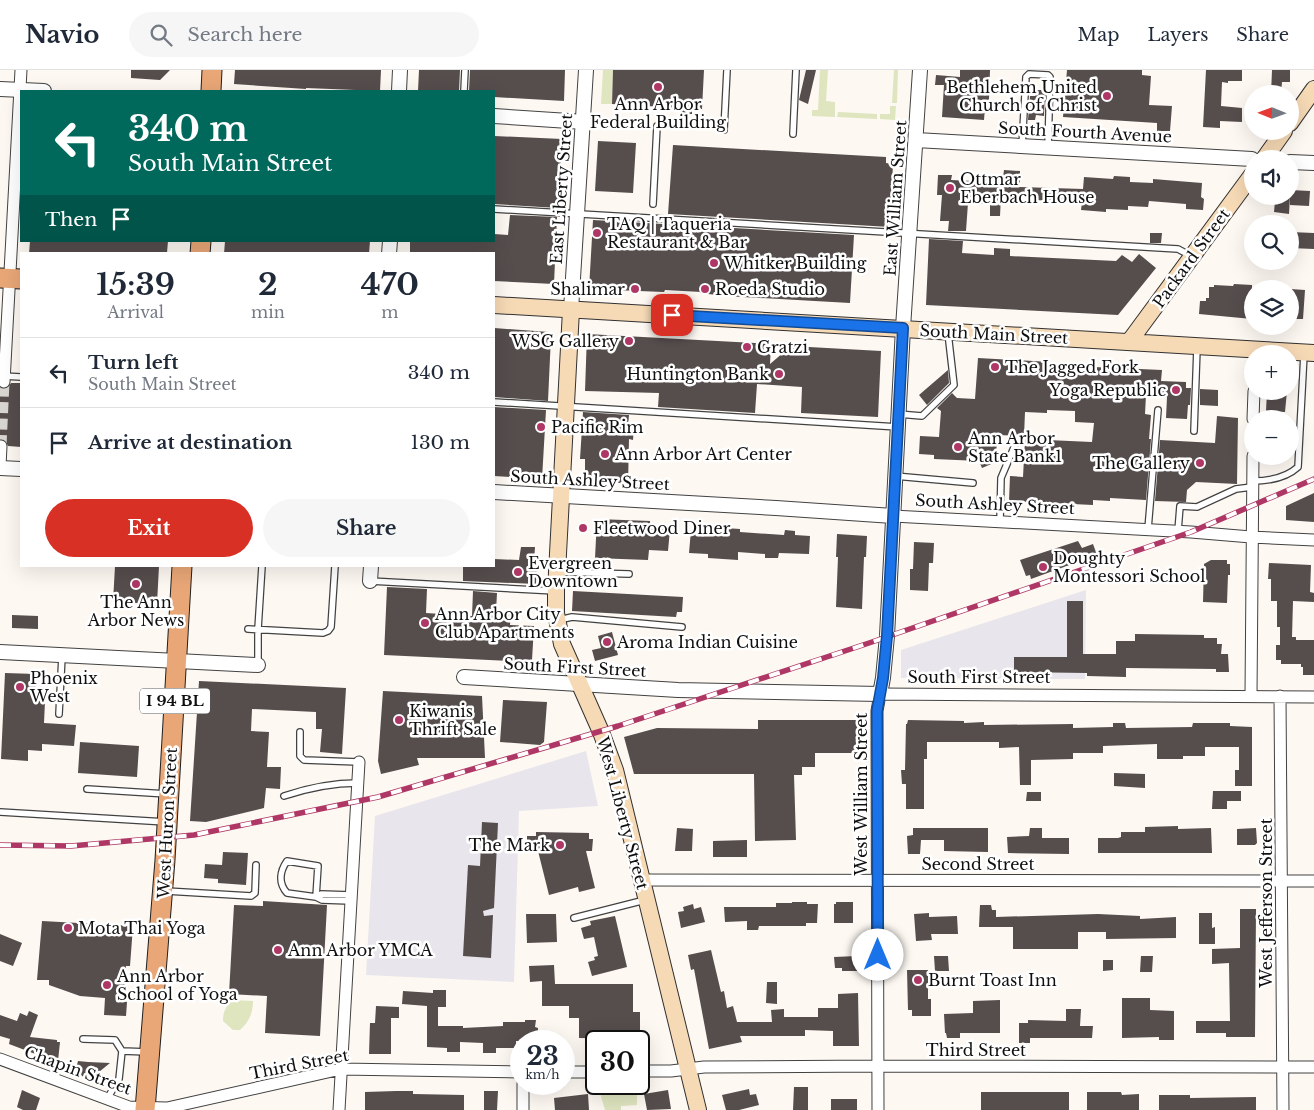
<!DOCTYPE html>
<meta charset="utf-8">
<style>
body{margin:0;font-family:"Libre Baskerville",serif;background:#f6f6f7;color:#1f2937;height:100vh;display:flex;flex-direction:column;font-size:19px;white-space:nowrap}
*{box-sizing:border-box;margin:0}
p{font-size:16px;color:#747a83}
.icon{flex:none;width:28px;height:28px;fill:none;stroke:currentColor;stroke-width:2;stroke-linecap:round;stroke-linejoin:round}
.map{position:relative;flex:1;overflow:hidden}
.sheet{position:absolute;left:20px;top:182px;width:475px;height:315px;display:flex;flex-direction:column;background:#fff;border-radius:0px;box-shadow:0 5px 20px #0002}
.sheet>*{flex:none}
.banner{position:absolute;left:20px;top:20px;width:475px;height:152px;border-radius:0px;box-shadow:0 5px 20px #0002;background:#00695c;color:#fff;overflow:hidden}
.needle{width:32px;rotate:271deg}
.controls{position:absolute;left:1244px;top:15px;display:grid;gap:10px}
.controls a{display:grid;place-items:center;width:55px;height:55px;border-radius:50%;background:#fff;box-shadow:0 5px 20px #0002;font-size:25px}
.speed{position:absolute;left:510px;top:960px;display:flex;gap:10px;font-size:25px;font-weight:700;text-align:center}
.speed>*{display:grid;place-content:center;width:65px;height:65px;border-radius:50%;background:#fff;box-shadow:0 5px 20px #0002;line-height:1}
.speed small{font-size:12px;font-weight:400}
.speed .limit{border:2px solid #111;border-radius:8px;background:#fff;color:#111}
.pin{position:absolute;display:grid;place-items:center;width:42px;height:42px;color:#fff;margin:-21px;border-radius:10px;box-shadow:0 2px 8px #0006}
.me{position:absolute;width:55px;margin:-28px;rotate:0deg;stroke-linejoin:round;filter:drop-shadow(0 0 4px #0008)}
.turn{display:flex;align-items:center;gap:18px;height:105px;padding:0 25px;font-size:22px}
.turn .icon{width:65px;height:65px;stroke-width:2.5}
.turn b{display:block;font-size:35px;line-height:42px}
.then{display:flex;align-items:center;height:48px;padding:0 25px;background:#0003;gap:10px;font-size:19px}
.eta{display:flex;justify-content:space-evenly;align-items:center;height:85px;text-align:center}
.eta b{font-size:30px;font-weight:700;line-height:35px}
.cta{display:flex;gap:10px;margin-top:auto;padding:10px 25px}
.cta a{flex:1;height:58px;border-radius:30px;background:#d93025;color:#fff;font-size:20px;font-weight:700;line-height:58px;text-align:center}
.cta a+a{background:#f6f6f7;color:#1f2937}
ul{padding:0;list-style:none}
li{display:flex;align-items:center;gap:15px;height:70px;padding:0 25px;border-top:1px solid #e0e1e3}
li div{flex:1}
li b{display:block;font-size:19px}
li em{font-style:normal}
header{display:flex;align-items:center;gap:30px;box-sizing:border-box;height:70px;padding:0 25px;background:#fff;border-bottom:1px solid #e0e1e3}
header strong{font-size:24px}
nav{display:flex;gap:28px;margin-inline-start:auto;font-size:18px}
.search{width:350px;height:45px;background:#f6f6f7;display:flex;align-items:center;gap:12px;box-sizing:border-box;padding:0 18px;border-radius:28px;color:#747a83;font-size:19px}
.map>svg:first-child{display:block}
</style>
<header>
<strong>Navio</strong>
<div class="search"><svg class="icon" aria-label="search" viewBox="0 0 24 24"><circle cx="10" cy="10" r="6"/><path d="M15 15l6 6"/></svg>Search here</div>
<nav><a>Map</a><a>Layers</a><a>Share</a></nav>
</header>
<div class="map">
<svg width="1314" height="1040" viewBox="0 0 1314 1040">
<rect width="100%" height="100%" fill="#fdf8f2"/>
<!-- industrial -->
<path fill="#e9e5ec" d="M1086 520 1085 609 901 608V580Z
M586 681 598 736 519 741 514 912 366 905 375 746Z"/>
<!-- green -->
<path fill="#dfe5bf" d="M603 0H613L612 34H601Z
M820 0H828L826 31 835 32V47L812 46V40H818Z
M894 0H898L897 33H892Z
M890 36H896L895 50 880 49V44H890Z
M838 42 877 44V49L837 47Z
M232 930 253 931C253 943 249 952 240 960H233L223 951C223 941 226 937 232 930Z
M637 1021V1035L621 1036V1040H605L600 1023Z"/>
<!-- building -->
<path fill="#564d4d" d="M131 0H170L160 10 131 8Z
M235 0H381L380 21 306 18V19L234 14Z
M419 0H460L459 21H418Z
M470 0H565L564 31 494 27V21H469Z
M613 0H704L702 39 692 38V44H681V38L612 34Z
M806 0H816L808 34 799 30Z
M960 0H990L989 29 988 37H985L984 50 942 47 944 15H935L936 5 960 7Z
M1067 0H1142V5L1151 6 1149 35 1172 36 1170 61H1157V53L1063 47Z
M1206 0H1242V11H1228V13L1222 12 1221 36 1242 38V52L1220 51V58L1203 57Z
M1272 0H1290V12H1282L1281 24H1271Z
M1036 20H1045L1044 46 1036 45 1035 50H1028L1030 26H1035Z
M494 66 562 69 558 138 494 134Z
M598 71 636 73 633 123 595 121Z
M673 75 886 87V93L893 94 890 157 668 144Z
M1004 100 1020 101V117L1083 119 1084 107 1113 109 1114 106 1130 107V112L1153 113V109L1202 113 1201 127 1204 129 1203 140 1186 139V134L1149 131 1148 137 1128 136V140L1106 139V142L1081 140 1082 132 1033 130V127L1001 126 1000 146H990V134L968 133 966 161H948L949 151H940L942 125H937L938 105H952L951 110 973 111 974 107 980 108 981 106 1003 108Z
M1290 120 1310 121 1309 136 1290 135Z
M1279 126H1290L1289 144 1274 142 1275 131 1278 132Z
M510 145 557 147 554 214 494 211V184H410V171H494V164L508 165Z
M593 150 854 165 850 233 725 226 700 223 701 222 665 220 664 222 589 219Z
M1290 162 1314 163V179L1290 178Z
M1150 163H1162L1161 173H1150Z
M929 169 963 171 962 183 994 185V178L1010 179V186L1116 191 1122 185 1132 192 1139 184 1156 198 1118 245 926 235Z
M30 171H168L167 183 158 182V184H29Z
M225 171H370L369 184H224Z
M1234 214 1252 215V249L1199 244 1200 231H1206V228H1209V217H1214V215L1233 216Z
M1290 219 1305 220 1303 249H1290Z
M494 258 549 262 551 266 548 331 494 327Z
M587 264 771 274 770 294 791 276 881 281 878 347 801 343 802 317 757 314 755 343 658 337 659 323 585 321Z
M978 288 1050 292 1049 300 1094 302V297L1162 300 1161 311 1186 312V318H1191L1190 335H1188L1187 349 1166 348 1167 327 1146 325 1145 344 1151 345 1149 369H1151L1146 430 1110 428V431L1093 430V435L1009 431 1010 406 1023 407 1025 369 1092 372 1094 353 1075 352V341L1047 340V343L1025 342 1024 366 997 365 996 392 982 398 979 391 934 389V385L919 384 920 366 939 367 941 341 937 338 952 323 957 328 975 329Z
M948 300 949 313 927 335 919 325Z
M11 313H21V377L8 376 5 370 0 369V318L7 319Z
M1200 319 1218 320V336L1200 335Z
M1267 321H1287L1285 342 1266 341Z
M494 337 546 340 542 409 494 406Z
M583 342 629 345 628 356H634L633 370 629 369 628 415 616 412V408L585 406V389H580Z
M1217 346 1238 348 1237 414 1196 412 1187 420 1186 432 1155 431 1160 370 1215 373Z
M1314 423V452L1286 450V436Z
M597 449 650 451V458L670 459 668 481 649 480 648 490 595 488Z
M725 458 740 459V462L784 465 785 460 795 461V465L810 466 809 484 779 483 778 488H765V484L738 482V490L708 488V484L689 483 691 460 725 463Z
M837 464 867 466 866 487H864L862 539 836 537 838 487H836Z
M1078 471 1082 478 1093 474 1097 485 1031 509 1030 505 1026 506 1020 490Z
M914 472 934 473 933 493H929L928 521 910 520V499H913Z
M521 477H535L534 491H537L536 514 463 511V496H494V489L519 490Z
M1211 490H1227V494H1230V505H1228L1227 533 1203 532 1204 494Z
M1269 493 1311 495 1310 522 1314 523V532L1293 531 1292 567H1296V570H1314V605H1303V597H1301V594H1281V590H1276V575H1280V557H1277V531H1271V509H1268Z
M115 496H159L157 534 113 532Z
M387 517 427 519 426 543 472 546 473 521 497 523 496 542 511 543 510 555 534 556 532 590 529 592 384 585Z
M573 521 683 527 682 542H677L676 547 572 541Z
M1067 531H1083V584H1116V571H1135V564L1204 565V568H1217V574H1222L1221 584H1228L1229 602H1216V599L1126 598V607L1087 606V603L1014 602V587H1067Z
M12 545 38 546V559L12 558Z
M612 562 618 585 595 591 592 580 601 578 598 566Z
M5 603 36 604 35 630 45 631 44 653 76 655 74 676 42 674V681L28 680V691L1 689Z
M199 611 346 618 342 684 320 682 322 659H316V642L252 639 251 661 269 662 267 697H281L280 719 266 718 264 738 206 752 190 751Z
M383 621 482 626 485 688H417L419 695 381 704 378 691Z
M503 630 547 632 544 672 540 675 500 672Z
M758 650H858V683H815V697H802V705H794L796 770 755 771 754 704H634L624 667 657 658 758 659Z
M908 650 964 651V653L984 652V655L1073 654V658L1113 657V653H1125L1126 658 1192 657 1193 653H1230V656L1252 657V716H1235V700H1239V677H1205V686H1183V689H1157V674L1103 676V683H1073V689L1031 690V715H1020L1019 677 999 678V672H927V689H924V739H906V714H902L901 700H905L906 654H907Z
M80 672 139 676 137 707 78 703Z
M1114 703 1145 704V718L1114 716Z
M1213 721H1241V731H1227V739H1212Z
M1027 722H1041V731H1026Z
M482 752 498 753 494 838 483 841 484 846 493 845 491 888 463 886 468 795 480 796Z
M1178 756V759L1211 758 1212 783H1098V768H1118L1121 767V762H1145V757Z
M677 758 693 759 692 781H675Z
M913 758H988V782L944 781V770H921L920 784H908L907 766 913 765Z
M1030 758H1042V768H1069V784L1008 783 1007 767 1029 766Z
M1256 758 1257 773 1255 775H1237V759Z
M536 762 589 763V769H593L592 781H586L595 818 579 822 578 817 549 825 538 781H527V766H536Z
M747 770V787H713V771Z
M223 782 248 783 246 815 218 813V809L204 808 205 794 222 795Z
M263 831 327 835 320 966 265 963 267 926 229 924 234 835 263 836Z
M792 832H807V834H818L817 853H806V856H759L758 860H747V851L725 852 724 837H776V833H792Z
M836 832H853V853H834V834H836Z
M693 834 694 839 701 837 705 852 681 858 678 842 684 841 683 837Z
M980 835H991L992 840H996V847L1098 844 1140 846V849L1176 847V868L1106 869V862H1078V879H1013V857H979Z
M1240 839H1256L1255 967H1226V963H1196V951H1230L1229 893 1212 894V879L1240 878Z
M929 843V847L957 846 958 864H931L932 870 916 871 914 844Z
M1199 843H1212V858L1215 857V874H1199Z
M526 844H556L557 872 527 873Z
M615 846 627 897 592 906 588 892 595 890 594 887 598 886 594 867 584 869 581 858 591 855 590 851Z
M42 851 133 856 130 896H126L124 931 127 932 126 946 104 945 105 928 80 926 49 915V910H37Z
M0 864 22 873 13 896 0 891Z
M711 880 721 922 724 921 727 938 733 936 737 952H772L771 940 784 939V947H818V938H838V924L858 923 859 976H833V961L805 960V966H740L742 972 709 979 694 899 691 900 688 885Z
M857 886V891H860V901H842V898H835L834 887Z
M934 886H948L949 901H935Z
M1141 886H1153L1152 902H1140Z
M1103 890H1113V900L1103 901Z
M554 895 555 914H633V942H640V969L579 968V948H569V936H542V911L530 912 529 896Z
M907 900H928V929H931V946H912V940H908Z
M767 912H777V934L766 933Z
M433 920H446V937H438V956H463V958L503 956V952H525V950H536L535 957 538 958V971H516V978H496V983H483V973L460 972V982H447V978L427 977V936L402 934 403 921 433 923Z
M1122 928H1150V940L1174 941V970H1159V967L1122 968Z
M1000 930V963H960V968H947L946 963H945L944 944 973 943V931Z
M376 936 399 937V948H391V984H369L370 953H375Z
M1066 939H1081L1080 956H1093L1092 968H1030V973H1019V953H1028V950L1066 951Z
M29 941 38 945 30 967 57 970V972H60L58 991 38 990V985L9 974 10 969 0 966V945L17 951 20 943 27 946Z
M78 991 88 992 110 993 94 1006 91 1004 89 1009 75 1003Z
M794 1017H808V1040H793Z
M749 1019 750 1025 756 1024 759 1035 739 1040H726L722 1025Z
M22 1020 40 1028 36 1040H23L17 1037Z
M668 1020 671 1039 647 1040 644 1024Z
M396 1021H413V1024L464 1025V1040H365V1022Z
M484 1021H498L497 1040H484Z
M981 1022H1069V1040H981Z
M1087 1022H1121L1122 1025 1139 1024V1040H1087Z
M588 1024 589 1040H555L554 1028Z
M1159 1025H1190V1028L1256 1027V1040H1159Z
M831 1029H857V1040H831Z"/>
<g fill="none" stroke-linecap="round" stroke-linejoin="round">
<!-- minor-tunnel -->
<path stroke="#d9d5d0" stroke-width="11" stroke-dasharray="11 5.5" stroke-linecap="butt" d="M1 376 4 312"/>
<!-- service casing -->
<g stroke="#424242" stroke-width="8">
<path id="service" d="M464 21 465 0
M724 60 727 0
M793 64 796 0
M1022 76 1026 7 1029 4 1048 5 1050 7 1048 78
M653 134 657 56
M494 139 1178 179 1191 186
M3 306 21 307
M494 332 898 357
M898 344 922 346 954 315 948 263
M1194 361 1197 278
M895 406 973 413
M1252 411C1268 411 1286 408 1298 397L1304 284
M1000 452 1001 408 1015 375
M1148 459 1158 340
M1178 461 1180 436 1197 437 1236 419 1252 417
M559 502 629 504
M370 511 555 521
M559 550 572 547 682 557
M248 559 323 563 328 561 331 557 335 496
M258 594V559L262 496
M59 644 62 586
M300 662V686L304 690 359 692
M87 719 167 724
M284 726C308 718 332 713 358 713
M0 742 166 752
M287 791 318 796 316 827 287 823C278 813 280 801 287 791Z
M166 821 251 826 255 823 256 795
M351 831 322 830 316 827 321 824 351 825
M574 848 645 830
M83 969 115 970 122 981 148 982
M107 1029 119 1009 122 981"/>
</g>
<!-- minor casing -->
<g stroke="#424242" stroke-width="13">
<path id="minor" d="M4 312 21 0
M1253 349 1254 321
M0 397 1 376
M893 446 1191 462 1251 467 1314 470
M1251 626 1253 386
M1280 626 1283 1040
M642 810 1314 811
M0 989 129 1037 167 1038 341 999 521 1002
M639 1001H671L704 997 878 996 1314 997
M564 1002H596
M339 1040 359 692
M523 1040V1014
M878 1040 877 641 880 624 1314 627"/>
</g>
<!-- tertiary casing -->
<g stroke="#424242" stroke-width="16">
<path id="tertiary" d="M0 19 44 21
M399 21 400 0
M494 46 584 52
M916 70 1252 89
M1290 92 1314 93
M389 184 390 171
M571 240 586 0
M0 398 21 399
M494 422 776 438 893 446
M370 511 371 496
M0 582 258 595
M464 607 678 620 880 624 883 608 887 566 903 258 920 0"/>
</g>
<!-- secondary casing -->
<g stroke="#313131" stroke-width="18">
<path id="secondary" d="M1290 53 1314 19
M1264 89 1284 61
M494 235 1314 283
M571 240 556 521V543L562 574 601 662 615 700 698 1040
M1129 272 1252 105"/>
</g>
<!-- primary casing -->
<g stroke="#202020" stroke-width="21">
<path id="primary" d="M211 21 212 0
M200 184 201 171
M0 208 21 209
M145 1040 165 790 182 496"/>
</g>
<!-- service -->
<use href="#service" stroke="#fff" stroke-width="5.5"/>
<!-- minor -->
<use href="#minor" stroke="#fff" stroke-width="11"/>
<!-- tertiary -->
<use href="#tertiary" stroke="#fff" stroke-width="14"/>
<!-- secondary -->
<use href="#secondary" stroke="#f6d9b5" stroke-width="16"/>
<!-- primary -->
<use href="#primary" stroke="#e9a777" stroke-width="19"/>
<!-- rail casing -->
<g stroke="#af3765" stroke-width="5.5">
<path id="rail" d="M0 775 71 776 194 765 378 727 618 656 869 573 1191 462 1314 409"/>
</g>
<!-- rail -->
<use href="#rail" stroke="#fff" stroke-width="4" stroke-dasharray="11" stroke-linecap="butt"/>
</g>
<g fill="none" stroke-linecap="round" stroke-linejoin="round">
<!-- route casing -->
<g stroke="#114b97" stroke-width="12">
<path id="route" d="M672 245 903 258 887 566 883 608 877 641 878 885"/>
</g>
<!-- route -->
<use href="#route" stroke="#1a73e8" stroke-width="9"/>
</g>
<!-- markers -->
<g fill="#af3765" stroke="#fff" stroke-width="2">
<circle cx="658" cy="17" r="5"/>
<circle cx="1107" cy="26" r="5"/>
<circle cx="950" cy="118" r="5"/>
<circle cx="597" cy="163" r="5"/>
<circle cx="714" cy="193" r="5"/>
<circle cx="635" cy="219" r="5"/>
<circle cx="705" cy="219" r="5"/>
<circle cx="629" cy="271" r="5"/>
<circle cx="747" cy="277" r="5"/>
<circle cx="995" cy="297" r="5"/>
<circle cx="779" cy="304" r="5"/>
<circle cx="1176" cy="320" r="5"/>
<circle cx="541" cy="357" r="5"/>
<circle cx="958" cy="377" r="5"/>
<circle cx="605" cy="384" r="5"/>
<circle cx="1200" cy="393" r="5"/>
<circle cx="583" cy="458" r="5"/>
<circle cx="1043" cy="497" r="5"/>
<circle cx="518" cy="502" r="5"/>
<circle cx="136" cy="514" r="5"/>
<circle cx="425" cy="553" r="5"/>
<circle cx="607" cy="572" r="5"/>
<circle cx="20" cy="617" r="5"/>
<circle cx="399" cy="650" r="5"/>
<circle cx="560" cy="775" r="5"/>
<circle cx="68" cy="858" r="5"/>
<circle cx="278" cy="880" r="5"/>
<circle cx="918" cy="910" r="5"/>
<circle cx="107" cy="915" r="5"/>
</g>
<g text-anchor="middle" stroke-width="5" stroke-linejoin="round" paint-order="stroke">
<!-- shield labels -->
<rect fill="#fff" stroke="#575757" stroke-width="1" x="140" y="618.5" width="70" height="25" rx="4"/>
<g font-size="15" font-weight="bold" fill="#0f0f0f">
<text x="175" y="636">I 94 BL</text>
</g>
<!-- poi labels -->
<g font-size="16" fill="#0f0f0f" stroke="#fff" text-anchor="start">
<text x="1097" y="23" text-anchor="end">Bethlehem United<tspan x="1097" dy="18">Church of Christ</tspan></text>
<text x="658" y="40" text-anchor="middle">Ann Arbor<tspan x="658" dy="18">Federal Building</tspan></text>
<text x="960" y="115">Ottmar<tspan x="960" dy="18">Eberbach House</tspan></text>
<text x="607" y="160">TAQ | Taqueria<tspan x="607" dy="18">Restaurant &amp; Bar</tspan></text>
<text x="724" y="199">Whitker Building</text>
<text x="625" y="225" text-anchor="end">Shalimar</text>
<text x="715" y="225">Roeda Studio</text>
<text x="619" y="277" text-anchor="end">WSG Gallery</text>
<text x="757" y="283">Gratzi</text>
<text x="1005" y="303">The Jagged Fork</text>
<text x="769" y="310" text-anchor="end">Huntington Bank</text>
<text x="1166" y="326" text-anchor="end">Yoga Republic</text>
<text x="551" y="363">Pacific Rim</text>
<text x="968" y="374">Ann Arbor<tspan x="968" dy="18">State Bank1</tspan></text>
<text x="615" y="390">Ann Arbor Art Center</text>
<text x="1190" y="399" text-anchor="end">The Gallery</text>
<text x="593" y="464">Fleetwood Diner</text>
<text x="1053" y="494">Doughty<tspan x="1053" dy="18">Montessori School</tspan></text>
<text x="528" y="499">Evergreen<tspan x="528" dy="18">Downtown</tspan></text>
<text x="136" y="538" text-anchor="middle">The Ann<tspan x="136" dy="18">Arbor News</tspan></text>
<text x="435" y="550">Ann Arbor City<tspan x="435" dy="18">Club Apartments</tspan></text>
<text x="617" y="578">Aroma Indian Cuisine</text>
<text x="30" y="614">Phoenix<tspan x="30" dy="18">West</tspan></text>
<text x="409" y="647">Kiwanis<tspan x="409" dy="18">Thrift Sale</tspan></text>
<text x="550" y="781" text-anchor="end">The Mark</text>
<text x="78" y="864">Mota Thai Yoga</text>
<text x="288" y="886">Ann Arbor YMCA</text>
<text x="117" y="912">Ann Arbor<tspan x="117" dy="18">School of Yoga</tspan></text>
<text x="928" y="916">Burnt Toast Inn</text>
</g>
<!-- street labels -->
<g font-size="16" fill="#0f0f0f" stroke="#fff">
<text transform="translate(1085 62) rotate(3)" y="6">South Fourth Avenue</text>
<text transform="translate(561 119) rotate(-86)" y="6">East Liberty Street</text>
<text transform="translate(895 128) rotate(-86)" y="6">East William Street</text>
<text transform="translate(1191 188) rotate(-54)" y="6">Packard Street</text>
<text transform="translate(994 264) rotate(3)" y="6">South Main Street</text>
<text transform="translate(590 410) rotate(3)" y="6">South Ashley Street</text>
<text transform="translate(995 434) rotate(3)" y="6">South Ashley Street</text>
<text transform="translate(575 597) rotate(3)" y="6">South First Street</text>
<text x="979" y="613">South First Street</text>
<text transform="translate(861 724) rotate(-90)" y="6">West William Street</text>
<text transform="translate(623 743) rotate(75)" y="6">West Liberty Street</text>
<text transform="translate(167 753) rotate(-87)" y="6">West Huron Street</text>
<text x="978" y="800">Second Street</text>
<text transform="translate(1266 833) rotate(-90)" y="6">West Jefferson Street</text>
<text x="976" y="986">Third Street</text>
<text transform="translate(299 994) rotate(-11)" y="6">Third Street</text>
<text transform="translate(78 1000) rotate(20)" y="6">Chapin Street</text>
</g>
</g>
</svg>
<div class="controls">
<a><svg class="needle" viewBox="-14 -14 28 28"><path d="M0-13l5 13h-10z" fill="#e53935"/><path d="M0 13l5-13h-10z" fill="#747a83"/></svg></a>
<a><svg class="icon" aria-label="sound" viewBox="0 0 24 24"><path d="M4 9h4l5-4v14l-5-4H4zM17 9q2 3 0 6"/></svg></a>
<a><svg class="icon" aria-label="search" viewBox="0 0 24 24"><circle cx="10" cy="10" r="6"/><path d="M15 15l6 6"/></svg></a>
<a><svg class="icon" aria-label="layers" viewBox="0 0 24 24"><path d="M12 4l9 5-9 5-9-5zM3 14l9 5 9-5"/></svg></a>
<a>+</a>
<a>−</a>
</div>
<div class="speed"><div>23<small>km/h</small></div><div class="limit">30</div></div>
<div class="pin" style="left:672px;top:245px;background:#d93025"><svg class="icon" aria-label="arrive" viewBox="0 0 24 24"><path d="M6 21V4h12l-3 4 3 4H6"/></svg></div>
<svg class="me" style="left:878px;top:885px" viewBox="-20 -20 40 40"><circle r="19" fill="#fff"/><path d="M0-13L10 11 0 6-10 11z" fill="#1a73e8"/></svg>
<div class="banner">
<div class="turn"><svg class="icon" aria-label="left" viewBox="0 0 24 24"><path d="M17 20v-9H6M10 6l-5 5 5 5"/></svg><div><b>340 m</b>South Main Street</div></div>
<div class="then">Then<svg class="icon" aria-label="arrive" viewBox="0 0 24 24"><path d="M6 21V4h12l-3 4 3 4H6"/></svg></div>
</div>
<section class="sheet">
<div class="eta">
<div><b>15:39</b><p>Arrival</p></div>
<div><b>2</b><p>min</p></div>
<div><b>470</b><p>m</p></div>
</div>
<ul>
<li><svg class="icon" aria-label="left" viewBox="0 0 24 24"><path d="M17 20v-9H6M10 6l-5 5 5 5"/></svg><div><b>Turn left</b><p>South Main Street</p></div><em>340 m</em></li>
<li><svg class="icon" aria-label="arrive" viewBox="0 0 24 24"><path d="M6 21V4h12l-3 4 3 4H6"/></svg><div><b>Arrive at destination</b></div><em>130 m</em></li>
</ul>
<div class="cta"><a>Exit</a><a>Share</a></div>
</section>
</div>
